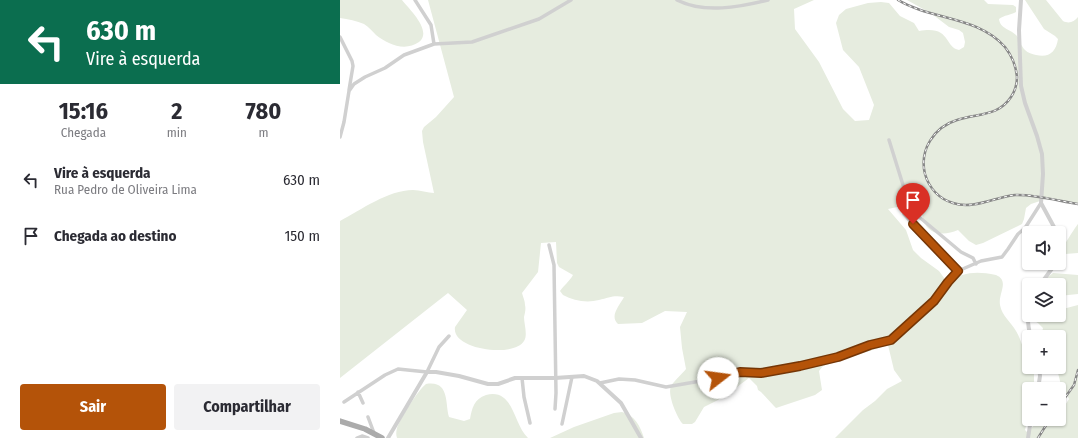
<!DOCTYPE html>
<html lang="pt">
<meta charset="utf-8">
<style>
body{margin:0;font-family:"Fira Sans Condensed",sans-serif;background:#f2f2f3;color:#2b2b33;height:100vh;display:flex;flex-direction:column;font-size:15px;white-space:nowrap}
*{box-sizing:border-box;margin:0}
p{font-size:13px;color:#7c7c81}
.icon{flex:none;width:22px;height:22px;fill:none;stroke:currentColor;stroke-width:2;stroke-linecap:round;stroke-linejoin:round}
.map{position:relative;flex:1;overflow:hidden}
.side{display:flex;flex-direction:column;background:#fff;width:340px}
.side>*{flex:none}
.guide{background:#0b6e4f;color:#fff;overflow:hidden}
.fabs{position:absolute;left:682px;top:226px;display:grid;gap:8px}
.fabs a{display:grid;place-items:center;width:44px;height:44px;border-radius:4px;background:#fff;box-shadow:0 1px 3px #0004;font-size:20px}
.pin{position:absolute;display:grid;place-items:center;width:34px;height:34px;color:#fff;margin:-41px -17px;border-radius:50% 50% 50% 0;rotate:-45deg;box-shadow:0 0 4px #0007}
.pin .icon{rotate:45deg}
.me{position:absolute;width:44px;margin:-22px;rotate:75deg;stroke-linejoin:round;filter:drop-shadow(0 0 3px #0008)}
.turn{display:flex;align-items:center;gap:14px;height:84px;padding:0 20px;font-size:18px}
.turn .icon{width:52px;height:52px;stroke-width:2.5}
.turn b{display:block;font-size:28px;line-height:34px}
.eta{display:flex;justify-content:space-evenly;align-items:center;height:68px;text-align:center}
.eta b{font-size:24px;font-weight:700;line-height:28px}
.button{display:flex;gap:8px;margin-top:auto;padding:8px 20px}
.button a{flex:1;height:46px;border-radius:4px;background:#b45309;color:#fff;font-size:16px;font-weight:700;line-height:46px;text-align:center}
.button a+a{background:#f2f2f3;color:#2b2b33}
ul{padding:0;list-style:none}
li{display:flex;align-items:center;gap:12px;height:56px;padding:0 20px}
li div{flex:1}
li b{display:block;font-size:15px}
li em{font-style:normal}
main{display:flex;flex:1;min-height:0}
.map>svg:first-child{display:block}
</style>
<main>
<section class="side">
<div class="guide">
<div class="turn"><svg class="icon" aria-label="left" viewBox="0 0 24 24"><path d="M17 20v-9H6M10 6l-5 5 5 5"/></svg><div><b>630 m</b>Vire à esquerda</div></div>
</div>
<div class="eta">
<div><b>15:16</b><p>Chegada</p></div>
<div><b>2</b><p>min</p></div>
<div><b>780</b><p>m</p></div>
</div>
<ul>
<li><svg class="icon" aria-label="left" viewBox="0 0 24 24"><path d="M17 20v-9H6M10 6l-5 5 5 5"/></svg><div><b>Vire à esquerda</b><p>Rua Pedro de Oliveira Lima</p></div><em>630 m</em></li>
<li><svg class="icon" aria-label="arrive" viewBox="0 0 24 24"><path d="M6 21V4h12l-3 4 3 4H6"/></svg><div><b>Chegada ao destino</b></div><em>150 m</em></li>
</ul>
<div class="button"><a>Sair</a><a>Compartilhar</a></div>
</section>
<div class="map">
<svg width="738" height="438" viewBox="0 0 738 438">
<rect width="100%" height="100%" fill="#fff"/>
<!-- green -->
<path fill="#e6ecdf" d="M0 0H62C69 9 93 31 79 42 65 52 47 44 36 35 32 31 29 27 24 24 17 21 8 19 0 18Z
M88 0H474L454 9 455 29 479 62 503 109 515 121 529 120 534 105 519 67 503 50 496 23 499 15 506 9 528 3 541 2 549 3 560 16 574 23 579 31C611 25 604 47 619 50L624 47 625 42 623 33 619 30 609 27 592 14 567 0H644L648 4 673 5 676 7V12C671 15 664 15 659 19 660 29 671 29 677 36 680 41 681 46 685 50 688 53 692 54 696 55 709 58 716 52 718 39L715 36 704 29 685 0H706L723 21C729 24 734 22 738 17V204L706 199 691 204 686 208 684 219 682 224 643 243 636 245 629 241 618 230C611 233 605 234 597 233 582 229 582 215 581 202L548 209 566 230 573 250 581 258 599 271 607 282C624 272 636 271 656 275 670 281 658 293 660 305 662 316 671 322 676 331 682 341 684 353 689 363V367H691L694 373V389H689V412L685 430 687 432 700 420 719 419V412L722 410 729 399 721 385 718 373 706 370 702 367H719V337H701L703 328 698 323 689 318 688 302 689 301V315H719V310L738 305V438H495L523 410 535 401 547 389 562 381 554 370 548 345 483 366 479 371 482 390 475 395 436 408 434 406 421 392 418 390 417 386 409 378 382 398 364 407 355 422 352 424H343C337 418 327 394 331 386 334 381 342 374 346 369L342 348 340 327 347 312 325 311 302 323 278 324C269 316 280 305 284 297 273 295 269 298 259 300 247 303 234 301 223 295L220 291C224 285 229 282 233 275L219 267 217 263 216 242 201 243 198 272 182 293C183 297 185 301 185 305 186 309 185 313 184 317 184 324 188 335 184 341 174 358 111 350 115 327L127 310 108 293 0 378V221C21 210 48 190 73 190 80 190 88 193 94 193L83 142 82 131 84 127 96 117 114 97Z
M738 224V253L725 254 721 252C722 248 734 229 738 224Z
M713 273 738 275V294L719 296V285H698Z
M86 384C110 380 105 404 109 417L124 421 130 419C132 408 134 399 146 395 174 388 173 424 188 438H57C56 435 56 432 57 428 60 419 78 390 86 384Z
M282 412C295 415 300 426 304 438H210L234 427 274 413Z"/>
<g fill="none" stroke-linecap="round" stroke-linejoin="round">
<!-- minor -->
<path stroke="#d0d0d0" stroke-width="3.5" d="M75 0 91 25 94 44
M337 0C364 14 400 7 428 0
M0 37 12 61 13 66 9 90
M0 137 4 122 9 91 14 84 25 77 45 68 64 55 94 44 132 42 199 19 231 0
M549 140 568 201 578 216 621 252 633 258 636 264
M564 214 589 242 618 271
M209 245 214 265 216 393 215 409
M182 378 184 397 190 423
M260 383 279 379 295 380 326 387 378 378 400 372 421 373 498 357 530 345 551 340 594 301 608 282 618 271 641 261 662 257 668 249 678 234 685 228 701 203
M18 392 23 403
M4 402 45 375 58 369 87 372 99 347 109 336
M28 417 34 433
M222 424 232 377
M17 438 22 436 28 438"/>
<!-- tertiary -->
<path stroke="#d0d0d0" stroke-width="4" d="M681 0 679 30 681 86 685 103 697 136 702 154 703 174 701 203 714 227 716 233
M700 285 716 263
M689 303C687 316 687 325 691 337
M698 389 700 376 699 367
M48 438 87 372H96L119 376 148 384H158L175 378H215L244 376 257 381 281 403 301 438
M688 438 691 419"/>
<!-- primary -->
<path stroke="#ababab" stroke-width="5.5" d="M0 421 25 429 42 438"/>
<!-- rail casing -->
<g stroke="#888" stroke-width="2.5">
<path id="rail" d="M558 0C591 20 638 16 665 47 672 56 676 66 677 77 677 85 675 91 671 97 658 117 637 113 617 120 594 127 579 150 585 174 589 188 599 199 613 203 633 210 655 197 675 195 694 194 719 201 738 204
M719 406 734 385 738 370
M698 438 710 419"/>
</g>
<!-- rail -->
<use href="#rail" stroke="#fff" stroke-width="1" stroke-dasharray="3" stroke-linecap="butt"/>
</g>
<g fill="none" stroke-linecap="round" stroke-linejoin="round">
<!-- route casing -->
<g stroke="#753606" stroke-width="10">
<path id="route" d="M378 378 400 372 421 373 460 366 498 357 530 345 551 340 594 301 608 282 618 271 573 224"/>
</g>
<!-- route -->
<use href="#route" stroke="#b45309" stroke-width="7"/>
</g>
</svg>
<div class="fabs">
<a><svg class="icon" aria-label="sound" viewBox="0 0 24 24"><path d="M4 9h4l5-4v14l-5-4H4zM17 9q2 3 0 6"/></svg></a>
<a><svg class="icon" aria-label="layers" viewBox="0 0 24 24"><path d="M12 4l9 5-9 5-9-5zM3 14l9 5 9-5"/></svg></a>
<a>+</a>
<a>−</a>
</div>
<div class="pin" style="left:573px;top:224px;background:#d93025"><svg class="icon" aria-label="arrive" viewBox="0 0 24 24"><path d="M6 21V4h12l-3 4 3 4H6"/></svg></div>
<svg class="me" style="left:378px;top:378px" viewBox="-20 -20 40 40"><circle r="19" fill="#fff"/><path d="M0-13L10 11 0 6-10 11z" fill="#b45309"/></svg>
</div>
</main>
